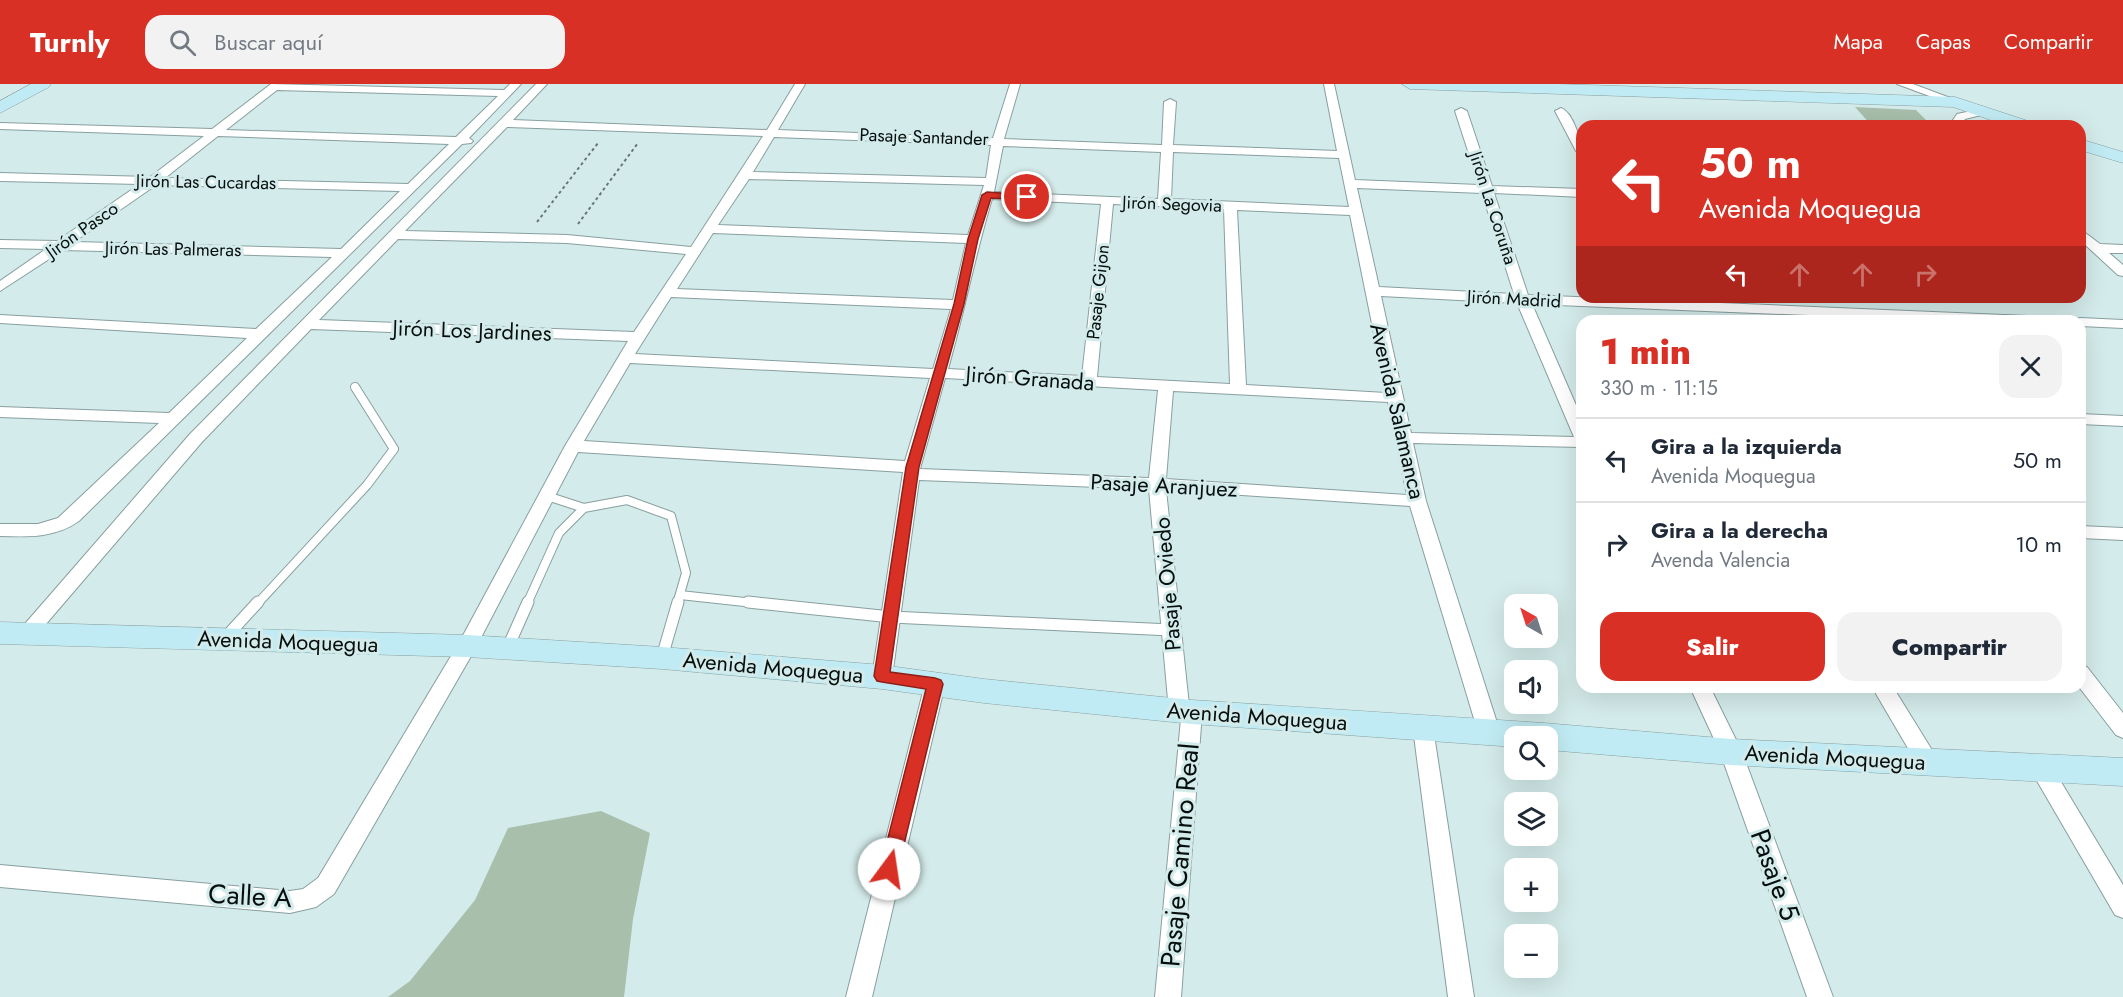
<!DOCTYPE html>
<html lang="es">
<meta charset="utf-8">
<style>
body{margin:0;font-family:Jost,sans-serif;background:#f2f2f3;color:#1f2937;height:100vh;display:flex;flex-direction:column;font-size:22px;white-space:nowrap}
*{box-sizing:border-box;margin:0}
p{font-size:20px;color:#747a83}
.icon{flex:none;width:33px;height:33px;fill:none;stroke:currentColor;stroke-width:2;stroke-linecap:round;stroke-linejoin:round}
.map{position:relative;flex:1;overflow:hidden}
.drawer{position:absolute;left:1576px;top:231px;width:510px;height:378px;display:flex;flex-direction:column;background:#fff;border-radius:18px;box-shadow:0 6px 24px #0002}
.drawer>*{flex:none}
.top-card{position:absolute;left:1576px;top:36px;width:510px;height:183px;border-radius:18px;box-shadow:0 6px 24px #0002;background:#d93025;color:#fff;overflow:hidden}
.needle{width:39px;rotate:321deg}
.fabs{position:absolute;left:1504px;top:510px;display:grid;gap:12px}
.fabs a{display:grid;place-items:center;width:54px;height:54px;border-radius:12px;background:#fff;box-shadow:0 6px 24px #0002;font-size:30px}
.pin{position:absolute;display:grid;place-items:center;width:51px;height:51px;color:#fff;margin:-26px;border:3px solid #fff;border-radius:50%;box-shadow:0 2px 6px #0007}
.me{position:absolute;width:66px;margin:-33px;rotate:14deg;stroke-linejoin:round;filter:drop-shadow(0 0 4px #0008)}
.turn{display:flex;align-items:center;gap:21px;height:126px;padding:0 24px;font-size:27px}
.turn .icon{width:78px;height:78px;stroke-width:2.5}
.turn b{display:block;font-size:42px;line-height:51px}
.lanes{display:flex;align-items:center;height:57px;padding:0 24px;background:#0003;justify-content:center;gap:30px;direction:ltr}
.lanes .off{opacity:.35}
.round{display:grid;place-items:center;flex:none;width:63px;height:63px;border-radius:18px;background:#f2f2f3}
.headline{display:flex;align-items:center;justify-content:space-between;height:102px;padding:0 24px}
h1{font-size:36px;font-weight:800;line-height:45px;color:#d93025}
.button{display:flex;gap:12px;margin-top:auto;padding:12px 24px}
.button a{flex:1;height:69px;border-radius:18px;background:#d93025;color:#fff;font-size:24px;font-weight:800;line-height:69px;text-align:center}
.button a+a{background:#f2f2f3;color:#1f2937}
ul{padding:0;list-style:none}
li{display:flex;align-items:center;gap:18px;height:84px;padding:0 24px;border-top:2px solid #e0e1e3}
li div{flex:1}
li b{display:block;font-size:22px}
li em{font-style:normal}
header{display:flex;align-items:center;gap:36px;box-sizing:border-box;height:84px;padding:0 30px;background:#d93025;color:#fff}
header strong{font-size:28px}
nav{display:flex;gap:33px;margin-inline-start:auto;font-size:21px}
.search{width:420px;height:54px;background:#f2f2f3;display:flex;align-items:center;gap:15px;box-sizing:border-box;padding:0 21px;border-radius:18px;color:#747a83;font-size:22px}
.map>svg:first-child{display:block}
</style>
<header>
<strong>Turnly</strong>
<div class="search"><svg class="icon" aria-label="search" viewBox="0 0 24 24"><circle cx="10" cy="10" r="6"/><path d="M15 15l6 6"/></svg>Buscar aquí</div>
<nav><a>Mapa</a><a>Capas</a><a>Compartir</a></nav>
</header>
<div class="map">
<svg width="2123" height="913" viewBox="0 0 2123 913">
<rect width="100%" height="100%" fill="#d3ebea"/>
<!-- green -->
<path fill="#a8bfac" d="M1855 23 1916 26 1932 42H1872Z
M601 727 650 749 633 835 624 913H388L410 897 475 816 508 744Z"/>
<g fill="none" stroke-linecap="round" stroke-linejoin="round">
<!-- lane-far1 casing -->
<g stroke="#899f9f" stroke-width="10">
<path id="lane-far1" d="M547 412 584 424
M680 511 763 520
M257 520 367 401 394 365 355 303
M527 520 559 449 584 424 627 416 671 432 686 489 677 520"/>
</g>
<!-- lane casing -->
<g stroke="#899f9f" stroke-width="13">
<path id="lane" d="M748 518 891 533 1171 546
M226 553 258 518
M508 563 528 518
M662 573 678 518"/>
</g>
<!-- street casing -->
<g stroke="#899f9f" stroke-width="2">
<path id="street" d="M271 0 504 6 510 0H521L469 54 473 57 471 59 462 60 79 437C55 454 29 453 0 452V440H38L58 434 159 339 0 333V323L169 329 247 254 0 239V231L256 245 332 173 63 166 0 207V197L46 165 0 164V156L57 157 140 100 0 97V89L150 93 204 52 0 45V39L212 45ZM277 6 498 12 456 53 226 46ZM218 52 449 60 408 100 165 94ZM156 101 400 107 341 165 74 158Z
M536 0H547L513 36 767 46 795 0H805L778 46 993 54 1010 0H1020L1004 55 1162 61 1164 18 1170 15 1176 18 1173 61 1337 67 1324 0H1334L1355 96 1479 101 1455 27 1461 24 1467 27 1492 102 1582 105V113L1494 109 1528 211 2053 233 2060 237H1956L1532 220 1582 335V363L1413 359 1426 417 1500 648 1496 654 1489 657 1482 654 1478 648 1410 422 1166 406 1189 621 1199 622 1202 628 1181 913H1155L1181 635 1172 633 1169 627 1149 405 919 396 892 593 889 599 882 601 875 599 872 593 903 388 578 368 474 567 334 810 316 823 290 829 0 803V781L290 807 303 805 318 794 460 557 565 362 628 257 311 245 202 358 34 554 27 556 20 554 17 549 190 350ZM507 43 763 52 691 163 567 151 405 147ZM774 53 991 61 986 94 753 88ZM1003 62 1161 68 1158 115 994 108ZM1173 68 1339 74 1349 123 1171 115ZM749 95 984 101 968 151 718 141ZM1357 104 1482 109 1514 210 1379 203ZM992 115 1101 120 1082 292 948 285C964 229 975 171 992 115ZM1113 120 1224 125 1230 300 1097 293ZM1237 126 1350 131 1386 309 1246 301ZM713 149 966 159 953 216 677 205ZM398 155 567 159 686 170 634 248 319 236ZM1381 212 1517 219 1574 353 1411 349ZM671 213 951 225 933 285 635 270ZM630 279 930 294 905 377 584 357ZM945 294 1158 306 1149 394 920 385ZM1173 307 1388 318 1407 411 1166 395Z
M1897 0H1913L1961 18 1959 20H1951Z
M1561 24C1573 28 1582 58 1582 70L1576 67 1555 27Z
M1981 25 1987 28 1985 30 1965 35 1963 38 1967 42H1954L1951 39 1957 30Z
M2080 145 2100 160 2123 161V169H2109L2123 181V192L2118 191 2080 156Z
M2080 234 2123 236V244L2080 242V237H2073Z
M2080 330 2123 332V342L2080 340Z
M2080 442 2123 444V456L2080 454Z
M2080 581 2087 583 2123 629V654L2116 651 2079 603Z
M935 592 942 594 945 600 872 913H846L925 600 928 594Z
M1690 603H1710L1742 668 1833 913H1807L1720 668Z
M1872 603H1893L1935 671 1938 677 1935 683 1927 686 1919 683Z
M1423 636 1430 638 1433 644 1474 913H1448L1413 644 1416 638Z
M2041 675 2049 678 2123 801V834L2115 831 2033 690 2030 684 2033 678Z"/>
</g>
<!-- secondary casing -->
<g stroke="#899f9f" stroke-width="1">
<path id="secondary" d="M31 0H51L49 3 0 29V17Z
M1402 0H1557L1955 13 2031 38 2034 42H2008L1953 23 1410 5Z
M2080 55 2123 68V79L2080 66Z
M0 538 467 551 662 563 882 581 984 595 1192 616 1544 639 1731 655 2123 674V702L1731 681 1548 666V652H1515V663L1192 640 984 619 882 605 662 585 467 573 0 560Z"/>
</g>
<!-- path -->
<path stroke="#687776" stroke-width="2" stroke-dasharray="3 3" stroke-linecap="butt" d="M537 138 598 59
M578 140 638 59"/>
<!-- lane-far1 -->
<use href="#lane-far1" stroke="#fff" stroke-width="8"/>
<!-- lane -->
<use href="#lane" stroke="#fff" stroke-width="11"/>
<!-- street -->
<use href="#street" fill="#fff" fill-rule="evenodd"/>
<!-- secondary -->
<use href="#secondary" fill="#c1ebf4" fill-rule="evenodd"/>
</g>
<!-- route -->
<path fill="#d93025" stroke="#8d1f18" stroke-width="1.5" d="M987 108 1027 111 1032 113 1027 116 991 114 978 155 964 220 919 383 890 588 935 594 941 596 943 600 898 785 895 790 889 793 883 790 880 785 926 605 882 598 877 597 874 592 906 383 954 220 968 155 982 111Z"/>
<g text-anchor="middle" stroke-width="6" stroke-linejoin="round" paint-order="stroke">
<!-- far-street labels -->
<g font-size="18" fill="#070f0e" stroke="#d3ebea">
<text transform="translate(924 53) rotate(2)" y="6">Pasaje Santander</text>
<text transform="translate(206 98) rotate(1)" y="6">Jirón Las Cucardas</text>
<text transform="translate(1172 120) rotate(2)" y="6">Jirón Segovia</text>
<text transform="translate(1493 124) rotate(72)" y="6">Jirón La Coruña</text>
<text transform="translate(82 146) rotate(-35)" y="6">Jirón Pasco</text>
<text transform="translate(173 165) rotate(1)" y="6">Jirón Las Palmeras</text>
<text transform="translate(1098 208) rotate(-84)" y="6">Pasaje Gijon</text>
<text transform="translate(1514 215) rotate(3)" y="6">Jirón Madrid</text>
</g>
<!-- street labels -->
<g font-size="22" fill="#070f0e" stroke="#d3ebea">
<text transform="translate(472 246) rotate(2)" y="8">Jirón Los Jardines</text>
<text transform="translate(1030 294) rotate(4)" y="8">Jirón Granada</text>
<text transform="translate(1398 327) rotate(77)" y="8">Avenida Salamanca</text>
<text transform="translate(1164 401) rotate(3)" y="8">Pasaje Aranjuez</text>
<text transform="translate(1167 500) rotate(-95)" y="8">Pasaje Oviedo</text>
<text transform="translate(288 557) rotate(2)" y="8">Avenida Moquegua</text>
<text transform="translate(773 583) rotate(5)" y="8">Avenida Moquegua</text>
<text transform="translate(1257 632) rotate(4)" y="8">Avenida Moquegua</text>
<text transform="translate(1835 673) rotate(3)" y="8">Avenida Moquegua</text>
</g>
<!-- near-street labels -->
<g font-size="27" fill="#070f0e" stroke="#d3ebea">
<text transform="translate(1180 771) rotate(-85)" y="9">Pasaje Camino Real</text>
<text transform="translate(1775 791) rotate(70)" y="9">Pasaje 5</text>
<text transform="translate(250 812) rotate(3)" y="9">Calle A</text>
</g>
</g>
</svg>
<div class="fabs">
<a><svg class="needle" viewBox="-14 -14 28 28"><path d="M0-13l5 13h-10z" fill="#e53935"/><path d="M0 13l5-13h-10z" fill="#747a83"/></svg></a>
<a><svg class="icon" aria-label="sound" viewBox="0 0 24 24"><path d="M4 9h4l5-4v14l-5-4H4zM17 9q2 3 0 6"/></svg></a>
<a><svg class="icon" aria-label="search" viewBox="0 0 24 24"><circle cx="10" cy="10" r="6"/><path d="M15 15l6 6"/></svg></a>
<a><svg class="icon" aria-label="layers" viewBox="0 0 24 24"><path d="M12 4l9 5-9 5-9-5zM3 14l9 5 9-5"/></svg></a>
<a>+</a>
<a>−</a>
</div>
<div class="pin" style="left:1027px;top:113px;background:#d93025"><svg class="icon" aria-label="arrive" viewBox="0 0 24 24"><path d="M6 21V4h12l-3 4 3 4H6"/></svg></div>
<svg class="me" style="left:889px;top:785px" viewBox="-20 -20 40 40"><circle r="19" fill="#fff"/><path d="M0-13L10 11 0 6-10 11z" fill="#d93025"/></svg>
<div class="top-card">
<div class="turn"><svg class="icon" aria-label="left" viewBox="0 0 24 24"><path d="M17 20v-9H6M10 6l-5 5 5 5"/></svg><div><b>50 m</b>Avenida Moquegua</div></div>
<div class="lanes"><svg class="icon" aria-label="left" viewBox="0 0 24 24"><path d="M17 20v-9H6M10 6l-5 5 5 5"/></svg><svg class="icon off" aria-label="ahead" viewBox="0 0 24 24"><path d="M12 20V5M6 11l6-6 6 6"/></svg><svg class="icon off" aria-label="ahead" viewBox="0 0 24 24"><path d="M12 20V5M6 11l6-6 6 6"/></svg><svg class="icon off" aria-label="right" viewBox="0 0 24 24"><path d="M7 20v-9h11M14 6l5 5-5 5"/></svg></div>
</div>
<section class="drawer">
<div class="headline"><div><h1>1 min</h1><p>330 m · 11:15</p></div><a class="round"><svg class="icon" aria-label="close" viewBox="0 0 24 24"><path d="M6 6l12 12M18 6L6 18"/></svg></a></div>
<ul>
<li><svg class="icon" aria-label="left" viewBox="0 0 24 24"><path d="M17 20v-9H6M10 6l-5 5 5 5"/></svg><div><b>Gira a la izquierda</b><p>Avenida Moquegua</p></div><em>50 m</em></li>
<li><svg class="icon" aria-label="right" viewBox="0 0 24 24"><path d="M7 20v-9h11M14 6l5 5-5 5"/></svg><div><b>Gira a la derecha</b><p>Avenda Valencia</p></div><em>10 m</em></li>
</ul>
<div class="button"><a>Salir</a><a>Compartir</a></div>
</section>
</div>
